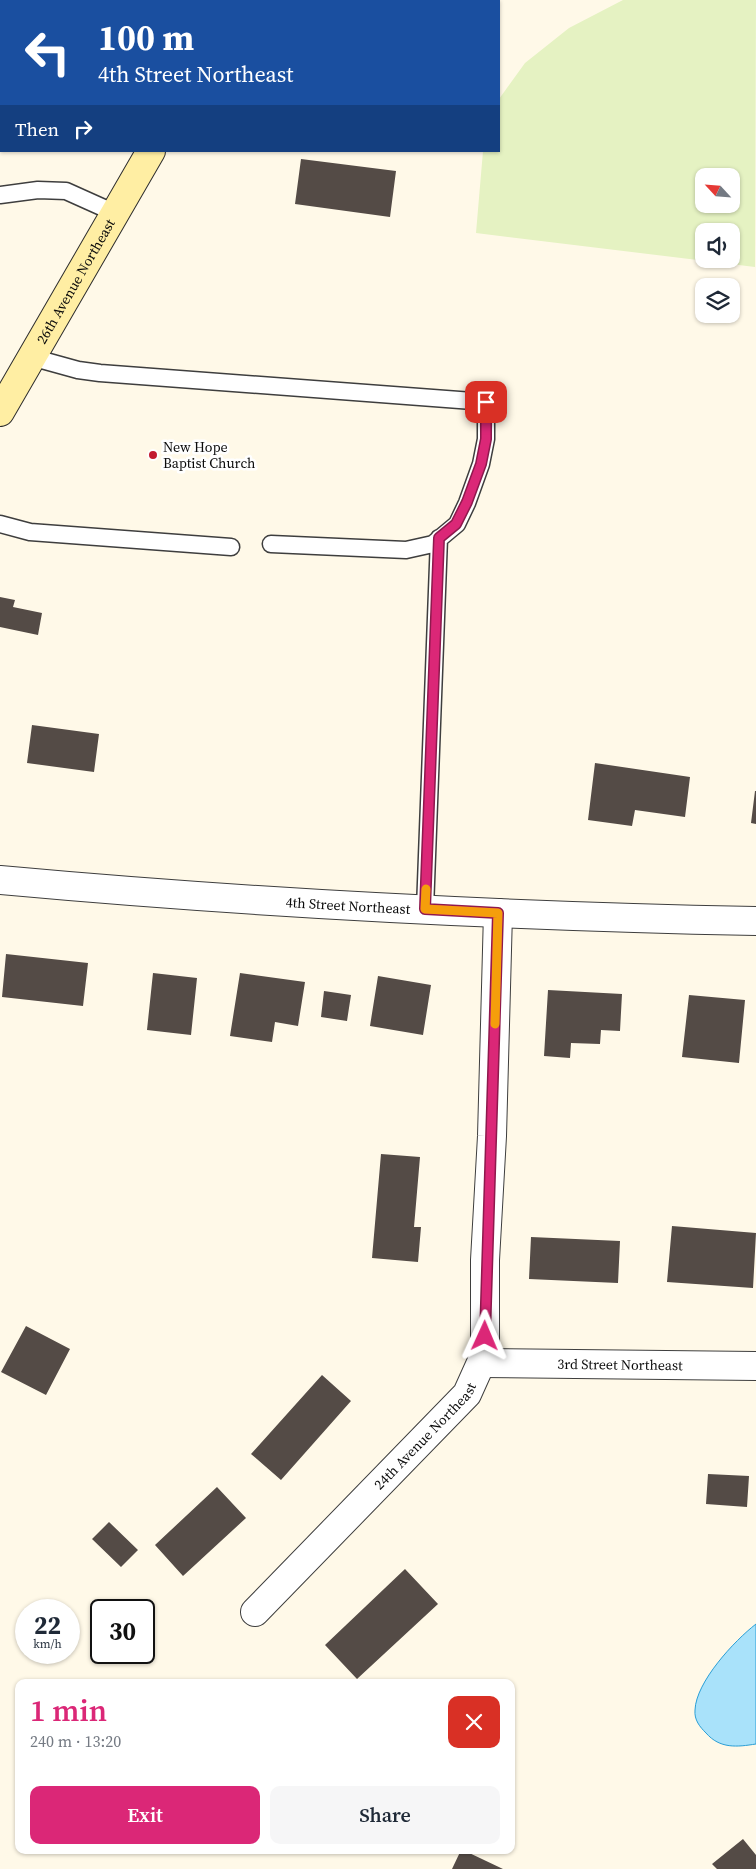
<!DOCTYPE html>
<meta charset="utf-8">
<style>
body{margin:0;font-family:"Source Serif 4",serif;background:#f6f6f7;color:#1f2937;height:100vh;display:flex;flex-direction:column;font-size:19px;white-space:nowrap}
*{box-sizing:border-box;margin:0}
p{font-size:16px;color:#747a83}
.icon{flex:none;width:28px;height:28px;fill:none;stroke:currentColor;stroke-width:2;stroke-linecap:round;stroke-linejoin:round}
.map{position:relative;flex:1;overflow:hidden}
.drawer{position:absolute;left:15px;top:1679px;width:500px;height:175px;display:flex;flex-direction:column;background:#fff;border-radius:10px;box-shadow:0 1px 4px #0004}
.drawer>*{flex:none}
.top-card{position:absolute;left:0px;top:0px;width:500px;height:152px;box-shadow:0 1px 4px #0004;background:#1a4fa0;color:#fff;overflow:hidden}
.needle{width:32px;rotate:296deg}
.buttons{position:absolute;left:695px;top:168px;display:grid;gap:10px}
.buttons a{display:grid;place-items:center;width:45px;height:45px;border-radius:10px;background:#fff;box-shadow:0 1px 4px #0004;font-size:25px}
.speed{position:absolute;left:15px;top:1599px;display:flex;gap:10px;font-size:25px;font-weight:700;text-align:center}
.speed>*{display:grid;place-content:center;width:65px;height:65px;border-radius:50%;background:#fff;box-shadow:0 1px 4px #0004;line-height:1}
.speed small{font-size:12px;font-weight:400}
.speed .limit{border:2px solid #111;border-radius:8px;background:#fff;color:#111}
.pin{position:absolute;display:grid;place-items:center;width:42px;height:42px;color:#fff;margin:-21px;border-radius:10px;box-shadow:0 2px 8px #0006}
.me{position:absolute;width:55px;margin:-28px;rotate:1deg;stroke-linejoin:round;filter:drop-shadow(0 0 4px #0008)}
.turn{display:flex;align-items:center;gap:18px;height:105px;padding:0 15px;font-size:22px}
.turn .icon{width:65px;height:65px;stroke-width:2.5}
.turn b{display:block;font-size:35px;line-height:42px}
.then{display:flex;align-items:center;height:48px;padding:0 15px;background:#0003;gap:10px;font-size:19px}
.round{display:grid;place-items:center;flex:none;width:52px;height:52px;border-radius:10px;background:#f6f6f7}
.overview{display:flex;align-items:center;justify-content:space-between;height:85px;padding:0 15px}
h1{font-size:30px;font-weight:600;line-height:38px;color:#db2777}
.action{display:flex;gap:10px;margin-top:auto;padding:10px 15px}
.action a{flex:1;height:58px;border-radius:10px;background:#db2777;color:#fff;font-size:20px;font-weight:600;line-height:58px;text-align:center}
.action a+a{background:#f6f6f7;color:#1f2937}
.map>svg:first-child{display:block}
</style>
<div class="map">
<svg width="756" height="1869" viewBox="0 0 756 1869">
<rect width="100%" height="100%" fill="#fff9e8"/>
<!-- pitch -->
<path fill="#e5f2c2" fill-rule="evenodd" d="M623 0H756L755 267 476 233 483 151H499V99L525 63 569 28ZM704 176H731V204H704ZM704 231H731V259H704Z"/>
<!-- water -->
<path fill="#a9e2fa" stroke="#2b9fd6" d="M756 1624V1744C737 1747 720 1749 706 1733 700 1727 694 1720 695 1710 696 1682 734 1641 756 1624Z"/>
<!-- building -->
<path fill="#544b46" d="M301 159 396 171 390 217 295 204Z
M0 597 15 600 13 607 42 613 38 635 0 627Z
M32 725 99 734 94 772 27 763Z
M595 763 690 777 685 817 635 810 632 826 588 820Z
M755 791H756V824L751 823Z
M6 954 88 963 83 1006 2 997Z
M153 973 197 978 191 1035 147 1030Z
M240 973 305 982 298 1026 275 1022 272 1042 230 1036Z
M378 976 431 985 423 1035 370 1026Z
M548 990 622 994 620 1031 601 1030 600 1044 571 1043 570 1058 544 1056Z
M324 991 351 995 347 1021 321 1017Z
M689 995 745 1000 739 1063 682 1057Z
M381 1154 420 1157 414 1227H421L418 1262 372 1258Z
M672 1226 756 1233 753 1288 667 1282Z
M531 1237 620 1241 618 1283 529 1279Z
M26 1326 70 1349 46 1395 1 1372Z
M322 1375 351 1401 281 1480 251 1454Z
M708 1474 749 1476 747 1507 706 1504Z
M217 1487 246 1518 183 1576 155 1545Z
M109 1522 138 1550 121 1567 92 1539Z
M405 1569 438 1604 357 1679 325 1645Z
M743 1839 756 1855V1869H717L712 1864Z
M461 1850H463L503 1869H452Z"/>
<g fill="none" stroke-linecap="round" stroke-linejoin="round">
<!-- lane casing -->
<g stroke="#3e3e3e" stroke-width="19">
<path id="lane" d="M0 195 38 190 66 191 115 213
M31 357 78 370 100 373 486 402V439L481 464 467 503 457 524 433 544 406 550 271 544
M0 524 30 532 231 547
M425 909 439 538"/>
</g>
<!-- street casing -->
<g stroke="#3e3e3e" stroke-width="30">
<g id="street">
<path id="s1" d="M0 880C251 903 504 916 756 921"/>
<path id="s2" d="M482 1363 756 1366"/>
<path id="s3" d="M255 1612 467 1394 485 1354V1260L492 1136 498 913"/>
</g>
</g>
<!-- secondary casing -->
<g stroke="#2d2d2d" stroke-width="30">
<g id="secondary">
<path d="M240 1 241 0"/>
<path id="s4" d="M0 412 151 151"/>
</g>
</g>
<!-- lane -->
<use href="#lane" stroke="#fff" stroke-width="16"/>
<!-- street -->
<use href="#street" stroke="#fff" stroke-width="28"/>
<!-- secondary -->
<use href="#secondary" stroke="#ffeea3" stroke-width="28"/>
</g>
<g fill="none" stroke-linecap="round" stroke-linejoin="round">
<!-- route casing -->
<g stroke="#8e194d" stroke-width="12">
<path id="route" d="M485 1336 498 913 425 909 439 538 456 524 467 502 481 464 486 439V402"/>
</g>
<!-- route -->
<use href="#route" stroke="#db2777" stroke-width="9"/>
<!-- slow -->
<path stroke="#f59e0b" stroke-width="9" d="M426 889 425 909 498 913 495 1024"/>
</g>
<!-- markers -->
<circle fill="#c31a2f" stroke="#fff" stroke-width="2" cx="153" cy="455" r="5"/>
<g text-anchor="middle" stroke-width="5" stroke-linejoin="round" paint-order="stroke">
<!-- street labels -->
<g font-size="14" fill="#0b0b0b" stroke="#fff">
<text dy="5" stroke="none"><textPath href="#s4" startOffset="151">26th Avenue Northeast</textPath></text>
<text dy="5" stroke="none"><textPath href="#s1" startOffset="349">4th Street Northeast</textPath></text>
<text dy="5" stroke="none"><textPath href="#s2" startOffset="138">3rd Street Northeast</textPath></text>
<text dy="5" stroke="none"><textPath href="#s3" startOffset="245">24th Avenue Northeast</textPath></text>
</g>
<!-- poi labels -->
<g font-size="14" fill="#0b0b0b" stroke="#fff" text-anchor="start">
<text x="163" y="452">New Hope<tspan x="163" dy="16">Baptist Church</tspan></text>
</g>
</g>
</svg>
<div class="buttons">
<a><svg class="needle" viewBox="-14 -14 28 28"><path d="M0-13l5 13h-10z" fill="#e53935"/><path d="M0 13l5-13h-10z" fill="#747a83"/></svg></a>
<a><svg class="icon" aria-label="sound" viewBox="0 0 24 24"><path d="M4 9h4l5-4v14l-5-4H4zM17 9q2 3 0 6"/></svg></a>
<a><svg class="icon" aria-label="layers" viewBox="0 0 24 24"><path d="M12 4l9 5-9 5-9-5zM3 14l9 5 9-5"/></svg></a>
</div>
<div class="speed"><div>22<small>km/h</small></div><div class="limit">30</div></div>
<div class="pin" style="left:486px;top:402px;background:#d93025"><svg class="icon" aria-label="arrive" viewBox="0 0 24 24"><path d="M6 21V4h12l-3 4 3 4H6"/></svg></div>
<svg class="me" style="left:485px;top:1336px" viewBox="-20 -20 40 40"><path d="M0-17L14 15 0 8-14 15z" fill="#db2777" stroke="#fff" stroke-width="4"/></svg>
<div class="top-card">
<div class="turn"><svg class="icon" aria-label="left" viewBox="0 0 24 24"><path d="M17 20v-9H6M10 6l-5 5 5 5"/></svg><div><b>100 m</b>4th Street Northeast</div></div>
<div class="then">Then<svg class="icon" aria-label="right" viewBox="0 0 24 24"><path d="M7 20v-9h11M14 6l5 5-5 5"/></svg></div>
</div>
<section class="drawer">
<div class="overview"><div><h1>1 min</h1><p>240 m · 13:20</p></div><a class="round" style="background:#d93025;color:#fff"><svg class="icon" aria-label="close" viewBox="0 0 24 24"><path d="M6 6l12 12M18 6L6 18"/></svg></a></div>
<div class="action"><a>Exit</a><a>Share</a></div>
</section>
</div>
